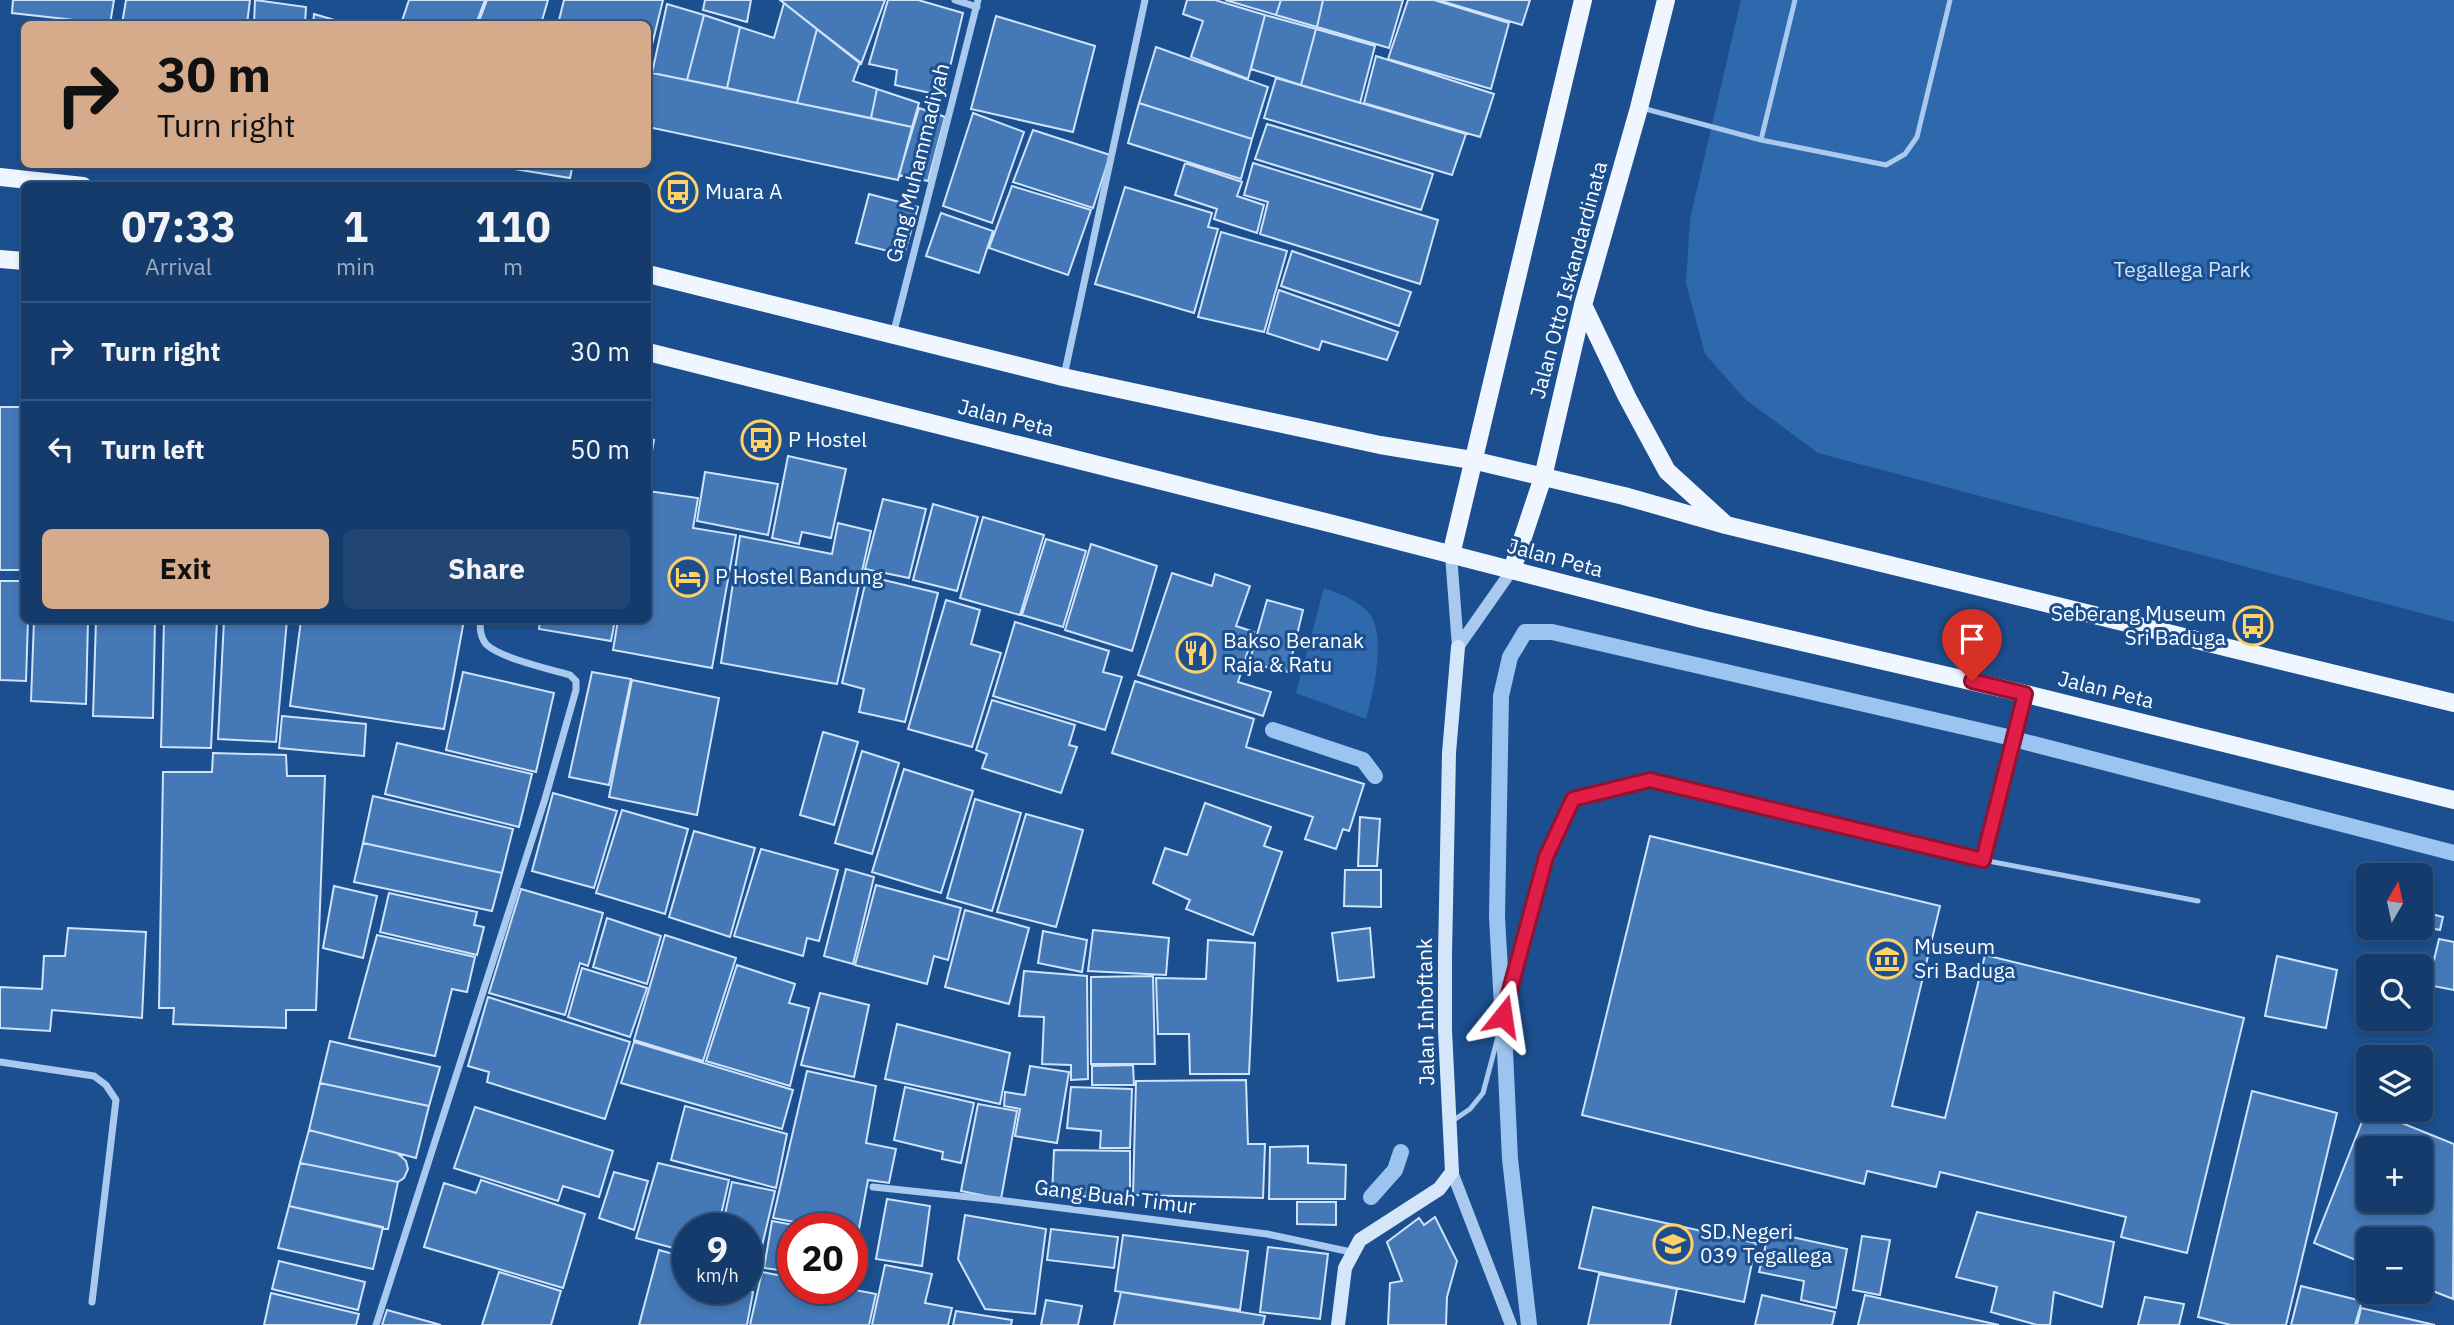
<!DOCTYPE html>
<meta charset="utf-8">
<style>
body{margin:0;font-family:"IBM Plex Sans",sans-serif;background:#214673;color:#f1f3f6;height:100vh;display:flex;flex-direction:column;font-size:26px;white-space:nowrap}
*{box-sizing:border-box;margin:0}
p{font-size:23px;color:#9dadc1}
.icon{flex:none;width:38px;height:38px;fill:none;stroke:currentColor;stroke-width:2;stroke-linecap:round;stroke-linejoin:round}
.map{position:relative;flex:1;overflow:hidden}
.sheet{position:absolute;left:21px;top:182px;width:630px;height:441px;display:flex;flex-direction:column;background:#143b6b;border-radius:10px;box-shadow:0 4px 10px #0003,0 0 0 2px #33557e}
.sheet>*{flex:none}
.top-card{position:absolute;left:21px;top:21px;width:630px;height:147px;border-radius:10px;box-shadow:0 4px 10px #0003,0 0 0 2px #33557e;background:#d6ab8b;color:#111;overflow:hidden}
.needle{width:46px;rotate:9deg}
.fabs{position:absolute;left:2356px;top:863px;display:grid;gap:14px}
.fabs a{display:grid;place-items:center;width:77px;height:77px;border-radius:10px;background:#143b6b;box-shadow:0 4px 10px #0003,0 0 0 2px #33557e;font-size:35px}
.speed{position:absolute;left:672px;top:1213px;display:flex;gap:14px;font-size:35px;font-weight:700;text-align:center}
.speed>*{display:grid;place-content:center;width:91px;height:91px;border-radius:50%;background:#143b6b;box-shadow:0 4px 10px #0003,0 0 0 2px #33557e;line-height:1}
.speed small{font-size:18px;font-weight:400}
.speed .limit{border:10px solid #d22;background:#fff;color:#111}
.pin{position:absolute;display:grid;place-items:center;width:60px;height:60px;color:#fff;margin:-72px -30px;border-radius:50% 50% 50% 0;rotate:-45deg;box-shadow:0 0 7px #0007}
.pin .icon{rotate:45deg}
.me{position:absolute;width:77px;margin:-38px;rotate:15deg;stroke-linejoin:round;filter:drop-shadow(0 0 5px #0008)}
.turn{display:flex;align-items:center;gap:24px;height:147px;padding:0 21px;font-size:32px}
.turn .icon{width:91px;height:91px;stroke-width:2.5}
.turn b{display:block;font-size:49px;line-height:60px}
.eta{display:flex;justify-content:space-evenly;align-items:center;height:119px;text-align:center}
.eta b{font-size:42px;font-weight:700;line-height:49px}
.primary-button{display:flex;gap:14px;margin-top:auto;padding:14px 21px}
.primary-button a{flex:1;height:80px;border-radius:10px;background:#d6ab8b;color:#111;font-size:28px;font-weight:700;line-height:80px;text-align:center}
.primary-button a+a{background:#214673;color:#f1f3f6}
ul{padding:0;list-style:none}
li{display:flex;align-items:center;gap:21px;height:98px;padding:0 21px;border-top:2px solid #33557e}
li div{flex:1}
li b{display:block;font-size:26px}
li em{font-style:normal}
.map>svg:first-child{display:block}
</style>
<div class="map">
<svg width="2454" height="1325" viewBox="0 0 2454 1325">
<rect width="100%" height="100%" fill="#1b4f8f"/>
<!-- green -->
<path fill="#2e69ad" d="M1741 0H2454V622L1818 453 1745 399 1705 354 1686 283 1690 219Z
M1324 588C1339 593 1362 602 1371 616 1386 640 1373 694 1366 719L1296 693Z"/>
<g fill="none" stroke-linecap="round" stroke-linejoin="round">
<!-- stream -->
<path stroke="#9cc4f0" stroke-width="16" d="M1273 730 1363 760 1375 776
M2018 740 2454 853
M1502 1006 1497 917 1501 696 1510 657 1525 632H1552L2012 738
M1504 1029 1510 1159 1529 1325
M1371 1197 1395 1170 1401 1152"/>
</g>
<!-- building -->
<path fill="#4478b7" stroke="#cfe3fa" stroke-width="2" fill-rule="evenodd" d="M13 0H114L110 24 12 13Z
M126 0H250L247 24H122Z
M255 0 306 7 305 24H254Z
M409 0H485L476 24H449L440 21 439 24H401Z
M487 0H548L541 24H478Z
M564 0H663L651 49H648V24H558Z
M705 0H751L747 22 703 10Z
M780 0H885L861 64Z
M888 0H918L963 13 943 96 895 85 897 70 869 64Z
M1187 0H1215L1265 15 1248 79 1191 57 1203 21 1183 14Z
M1225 0H1281L1276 15Z
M1281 0H1323L1317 27 1276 15Z
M1323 0H1403L1389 48 1317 27Z
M1408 0H1434L1509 23 1491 89 1388 59Z
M1438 0H1530L1522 25Z
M784 3 817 29 797 103 727 88 740 27 774 38Z
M667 4 704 15 687 80 652 73Z
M314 14 348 24H313Z
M704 15 740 27 727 88 687 80Z
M1265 15 1316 29 1301 85 1251 69Z
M996 16 1095 46 1073 132 971 109Z
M817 29 860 62 853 81 877 89 871 118 797 103Z
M1316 29 1375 46 1360 103 1301 85Z
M1156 47 1268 87 1252 139 1139 103Z
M1376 56 1494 94 1480 137 1364 103Z
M648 72 912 127 898 180 648 127Z
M1276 78 1466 134 1452 175 1264 118Z
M877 89 919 103 912 127 871 118Z
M1139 103 1252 139 1241 179 1128 143Z
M919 108 945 117 928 181 899 175Z
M973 113 1024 132 992 223 943 206Z
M1267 124 1433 174 1421 210 1255 159Z
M1033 130 1110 155 1093 208 1013 182Z
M1185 163 1242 182 1237 196 1264 205 1257 233 1214 219 1217 209 1175 195Z
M1253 163 1438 220 1420 284 1260 234 1268 202 1244 195Z
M502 164H573L570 178 502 167Z
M1012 186 1091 210 1068 275 989 248Z
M1125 187 1212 213 1208 227 1218 229 1194 313 1095 284Z
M869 194 918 207 904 255 856 243Z
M941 213 993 231 979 273 926 256Z
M1221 232 1287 251 1264 332 1198 317Z
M1292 251 1411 292 1399 326 1281 286Z
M1279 290 1398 332 1387 360 1322 341 1319 350 1267 333Z
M0 407H24V570H0Z
M648 438 654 440 648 474Z
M788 456 846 469 831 538 802 532 799 544 772 538Z
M705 472 778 484 768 535 697 521Z
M648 491 698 498 693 528 736 535 712 668 613 650 618 620H648Z
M883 499 926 509 909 578 865 569Z
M933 504 978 517 957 591 913 580Z
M983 517 1044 535 1020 615 960 598Z
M838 523 871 531 837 684 721 663 740 536 832 554Z
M1046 539 1086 551 1063 627 1022 615Z
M1091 544 1157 566 1132 651 1065 630Z
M1172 573 1212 586 1215 574 1250 586 1236 626 1254 632 1238 682 1271 692 1263 716 1138 675Z
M867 576 938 593 905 722 859 712 864 689 842 683Z
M0 581H24V620H28L26 681 0 680Z
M946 600 980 610 971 644 1001 653 972 747 908 729Z
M1267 600 1303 610 1288 672 1249 663Z
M34 620H88L86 704 31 701Z
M96 620H155L153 718 93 716Z
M164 620H217L211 748 161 747Z
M224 620H287L276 742 218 739Z
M301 620H464L444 729 290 706Z
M540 620H615L611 641 539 629Z
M1015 622 1109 651 1103 672 1122 677 1105 730 993 696Z
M463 672 554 693 536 772 446 750Z
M592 672 631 679 609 785 569 777Z
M632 680 719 698 697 815 609 797Z
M1135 681 1254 719 1246 747 1364 784 1349 831 1343 829 1336 849 1305 839 1313 817 1112 753Z
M992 700 1075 725 1069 745 1077 747 1061 793 982 768 987 754 976 750Z
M282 716 366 724 364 756 279 748Z
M823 732 858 742 834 825 800 815Z
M397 743 532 774 519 827 385 794Z
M862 751 899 763 872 854 835 843Z
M213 753 286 755 287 776H325L316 1010H286V1028L173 1024 174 1008H159L163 772H212Z
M904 769 973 791 941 893 872 872Z
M553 793 617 811 594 888 532 871Z
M373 796 513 829 502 873 363 843Z
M975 799 1021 813 992 911 947 898Z
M1205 803 1271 827 1264 846 1282 852 1253 935 1186 909 1190 900 1153 883 1165 848 1187 855Z
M622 810 688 829 665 914 596 893Z
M1026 814 1083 830 1056 927 997 912Z
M1360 817 1380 819 1377 866H1358Z
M694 831 755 848 730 937 669 917Z
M1650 836 1940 906 1892 1106 1945 1118 1985 955 2244 1018 2187 1253 2121 1237 2126 1217 1940 1172 1936 1187 1867 1171 1864 1184 1582 1115Z
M363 843 502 873 492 911 354 882Z
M761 849 838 870 819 941 807 938 803 956 734 936Z
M846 869 874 877 853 964 824 956Z
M1345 870H1381V907L1344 906Z
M876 885 961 908 948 960 934 956 927 984 855 965Z
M334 886 377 896 363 958 323 948Z
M521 889 603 913 588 966 580 963 565 1015 489 993Z
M389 893 477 912 474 925 484 927 477 955 380 932Z
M965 910 1029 928 1009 1004 945 987Z
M2420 911 2443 917 2440 930 2420 926Z
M607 918 661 936 647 984 593 967Z
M68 928 146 932 142 1018 52 1010 50 1031 0 1028V987L42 989 44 956H65Z
M1370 928 1374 977 1338 981 1332 933Z
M1093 930 1169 938 1166 975 1088 971Z
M1043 931 1087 940 1082 972 1038 963Z
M377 935 475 957 467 992 452 989 435 1056 349 1038Z
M665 935 736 958 703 1061 634 1040Z
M2439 939 2454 942V990L2428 985Z
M1208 940 1255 943 1249 1074H1190L1189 1034H1158L1156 978 1206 979Z
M2277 956 2337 970 2326 1028 2265 1016Z
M737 965 795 984 789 1003 809 1008 790 1086 706 1061Z
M582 968 647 988 630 1037 568 1017Z
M1024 971 1087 976 1088 1079 1071 1080V1065L1042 1064 1044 1017 1019 1016Z
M1153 976 1155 1064H1091V977Z
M820 993 869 1005 854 1077 801 1065Z
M488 997 630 1042 605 1119 487 1082 489 1072 468 1066Z
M897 1024 1010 1053 1000 1104 885 1079Z
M330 1041 440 1067 429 1106 320 1083Z
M634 1042 793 1090 782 1129 621 1083Z
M1133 1065 1134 1085H1092V1066Z
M1030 1066 1069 1072 1057 1143 1015 1136 1020 1109 1004 1106 1005 1092 1025 1095Z
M807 1071 876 1086 866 1143 896 1149 889 1183 868 1180 858 1234 852 1233V1228H827L773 1218Z
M1246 1080 1248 1144H1265L1263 1198 1133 1195 1136 1081Z
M320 1083 429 1106 416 1158 309 1130Z
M905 1087 974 1103 961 1163 942 1159 943 1152 894 1140Z
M1071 1087 1132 1089 1130 1148H1100L1101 1131 1067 1128Z
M2252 1091 2337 1113 2286 1325H2231L2198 1317Z
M978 1104 1017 1111 1001 1199 961 1191Z
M685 1106 787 1134 776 1188 671 1160Z
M475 1107 613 1151 599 1197 563 1186 558 1201 454 1168Z
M2367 1109 2454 1144 2453 1299 2420 1286V1239H2368V1265L2314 1243ZM2368 1148H2420V1200H2368Z
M309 1130 397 1153 406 1161 408 1169 404 1178 398 1182 300 1163Z
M1308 1146V1163L1346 1165 1345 1199H1269L1270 1147Z
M1054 1150 1130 1151V1197L1052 1196Z
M300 1163 398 1182 388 1229 289 1206Z
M658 1163 729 1180 718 1228H688V1252L636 1238Z
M614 1172 648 1181 634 1230 599 1218Z
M481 1180 585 1214 563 1288 424 1247 444 1183 476 1193Z
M732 1182 775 1191 757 1267 747 1264V1228H722Z
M887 1199 930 1206 922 1266 876 1259Z
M1297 1202H1336V1225L1297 1224Z
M289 1206 383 1227 373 1269 278 1248Z
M1593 1207 1756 1243 1744 1302 1579 1268Z
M1977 1212 2114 1242 2102 1307 2054 1292 2050 1325H2037L1991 1312 1997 1287 1956 1277Z
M965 1215 1046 1229 1035 1314 985 1309 958 1259Z
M1435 1217 1457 1261 1447 1297 1446 1325H1388L1390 1283 1402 1281 1387 1242 1419 1218 1424 1225Z
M772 1221 810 1228H793V1272L764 1268Z
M1051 1229 1118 1237 1114 1268 1047 1260Z
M1769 1232 1847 1249 1836 1308 1801 1300 1804 1281 1759 1272Z
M1123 1235 1248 1251 1240 1310 1115 1291Z
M1862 1236 1890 1240 1880 1295 1853 1290Z
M1268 1247 1328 1254 1320 1319 1260 1312Z
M659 1250 688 1258V1288H747V1273L751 1274 747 1291 753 1292 747 1325H639Z
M279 1261 365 1282 358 1310 272 1289Z
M885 1265 932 1274 925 1303 952 1308 948 1325H872Z
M499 1272 561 1291 551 1325H482Z
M762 1272 793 1278V1288H845L876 1294 869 1325H750Z
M1599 1274 1677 1289 1670 1325H1588Z
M2301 1286 2362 1301 2355 1325H2291Z
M1121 1292 1265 1316 1263 1325H1114Z
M271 1293 359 1314 356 1325H264Z
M1762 1295 1835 1312 1832 1325H1755Z
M1865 1295 1999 1325H1858Z
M2145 1297 2184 1304 2179 1325H2138Z
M1046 1300 1082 1306 1078 1325H1041Z
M2361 1308 2435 1325H2357Z
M387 1310 441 1325H382Z
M956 1311 1012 1320 1011 1325H953Z"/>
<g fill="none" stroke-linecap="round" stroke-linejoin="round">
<!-- service -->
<path stroke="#a9c9ee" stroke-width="5" d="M1642 108 1761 140 1886 165 1905 154 1917 137 1950 0
M1761 140 1795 0
M1983 860 2198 901
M1451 1122 1470 1109 1483 1093 1546 857 1573 799 1650 780 1983 860 2025 697"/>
<!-- minor -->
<path stroke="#a9c9ee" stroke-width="7" d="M955 0 977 7
M893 335 978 0
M1064 376 1145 0
M0 1062 94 1076 106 1085 116 1100 92 1302
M873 1187 998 1200 1267 1234 1351 1252
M376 1325 545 799 576 690V681L570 675C549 669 501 658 487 645 481 639 479 628 481 620"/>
<!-- tertiary -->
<path stroke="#a9c9ee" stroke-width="12" d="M1451 555 1458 647
M1458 647 1512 570
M1452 1172 1511 1325"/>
<!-- secondary -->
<path stroke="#d6e6fa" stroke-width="14" d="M1338 1325 1345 1268 1360 1240 1439 1189 1452 1172 1445 1030V955L1449 753 1458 647"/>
<!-- primary -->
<path stroke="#f0f6ff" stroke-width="18" d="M0 177 83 186
M0 259 24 261
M648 274 1063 377 1380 445 1472 460 1624 496 1726 525 2454 703
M1583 305 1627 397 1667 471 1724 523
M648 352 1333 524 1702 619 2026 694 2454 800
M1451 555 1583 0
M1512 570 1543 477 1583 305 1639 108 1666 0"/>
</g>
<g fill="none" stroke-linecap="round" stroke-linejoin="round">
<!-- route casing -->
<g stroke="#92132f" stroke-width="18">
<path id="route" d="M1503 1016 1546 857 1573 799 1650 780 1983 860 2025 694 1972 681"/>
</g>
<!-- route -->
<use href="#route" stroke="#e11d48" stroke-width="12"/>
</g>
<!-- icons -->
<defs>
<g id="bus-ring" transform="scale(2.0125)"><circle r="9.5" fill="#1b4f8f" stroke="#ffd166" stroke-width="1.5"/><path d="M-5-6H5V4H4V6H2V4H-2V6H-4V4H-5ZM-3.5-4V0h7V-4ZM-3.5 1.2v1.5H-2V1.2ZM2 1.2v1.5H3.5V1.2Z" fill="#ffd166"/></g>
<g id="hotel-ring" transform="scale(2.0125)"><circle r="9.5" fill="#1b4f8f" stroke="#ffd166" stroke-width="1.5"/><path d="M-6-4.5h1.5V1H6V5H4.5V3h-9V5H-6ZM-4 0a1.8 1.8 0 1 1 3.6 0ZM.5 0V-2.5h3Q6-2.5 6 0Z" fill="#ffd166"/></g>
<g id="restaurant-ring" transform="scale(2.0125)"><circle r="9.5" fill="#1b4f8f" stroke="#ffd166" stroke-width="1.5"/><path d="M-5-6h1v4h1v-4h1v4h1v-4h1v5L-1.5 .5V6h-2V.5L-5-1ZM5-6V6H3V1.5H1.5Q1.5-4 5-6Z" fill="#ffd166"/></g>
<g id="museum-ring" transform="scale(2.0125)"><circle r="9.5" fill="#1b4f8f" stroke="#ffd166" stroke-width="1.5"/><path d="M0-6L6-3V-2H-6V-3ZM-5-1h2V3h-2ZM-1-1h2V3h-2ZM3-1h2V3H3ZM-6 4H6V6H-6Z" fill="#ffd166"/></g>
<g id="school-ring" transform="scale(2.0125)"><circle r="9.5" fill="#1b4f8f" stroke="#ffd166" stroke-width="1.5"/><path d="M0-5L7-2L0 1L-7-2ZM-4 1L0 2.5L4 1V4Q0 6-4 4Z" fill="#ffd166"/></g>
</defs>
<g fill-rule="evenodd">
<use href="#bus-ring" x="678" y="192"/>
<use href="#bus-ring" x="761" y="440"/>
<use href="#hotel-ring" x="688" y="577"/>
<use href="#bus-ring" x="2253" y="626"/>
<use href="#restaurant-ring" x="1196" y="653"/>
<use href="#museum-ring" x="1887" y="959"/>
<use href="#school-ring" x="1673" y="1244"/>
</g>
<g text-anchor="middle" stroke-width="6" stroke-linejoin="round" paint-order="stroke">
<!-- street labels -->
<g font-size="21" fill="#fff" stroke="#1b4f8f">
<text transform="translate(918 163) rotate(-76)" y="7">Gang Muhammadiyah</text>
<text transform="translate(1569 280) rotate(-75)" y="7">Jalan Otto Iskandardinata</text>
<text transform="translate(1006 418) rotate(14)" y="7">Jalan Peta</text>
<text transform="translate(1555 558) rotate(15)" y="7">Jalan Peta</text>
<text transform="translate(2106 690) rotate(14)" y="7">Jalan Peta</text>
<text transform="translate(1426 1012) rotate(-91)" y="7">Jalan Inhoftank</text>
<text transform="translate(1115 1197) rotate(7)" y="7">Gang Buah Timur</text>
</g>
<!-- poi labels -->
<g font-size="21" fill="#fff" stroke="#1b4f8f" text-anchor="start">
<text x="705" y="199">Muara A</text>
<text x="788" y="447">P Hostel</text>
<text x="715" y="584">P Hostel Bandung</text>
<text x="2226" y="621" text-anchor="end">Seberang Museum<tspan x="2226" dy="24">Sri Baduga</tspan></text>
<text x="1223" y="648">Bakso Beranak<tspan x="1223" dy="24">Raja &amp; Ratu</tspan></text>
<text x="1914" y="954">Museum<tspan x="1914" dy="24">Sri Baduga</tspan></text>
<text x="1700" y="1239">SD Negeri<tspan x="1700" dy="24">039 Tegallega</tspan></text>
</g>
<!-- park labels -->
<g font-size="21" fill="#cfe3fa" stroke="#1b4f8f">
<text x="2182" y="277">Tegallega Park</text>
</g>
</g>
</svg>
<div class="fabs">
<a><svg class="needle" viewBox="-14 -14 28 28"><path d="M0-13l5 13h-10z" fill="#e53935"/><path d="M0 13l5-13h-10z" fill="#9dadc1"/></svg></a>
<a><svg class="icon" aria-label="search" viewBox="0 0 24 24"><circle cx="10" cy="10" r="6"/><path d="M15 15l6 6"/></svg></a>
<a><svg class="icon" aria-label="layers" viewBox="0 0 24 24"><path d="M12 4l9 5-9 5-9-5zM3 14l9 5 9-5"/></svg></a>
<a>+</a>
<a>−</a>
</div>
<div class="speed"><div>9<small>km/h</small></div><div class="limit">20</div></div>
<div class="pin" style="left:1972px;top:681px;background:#d93025"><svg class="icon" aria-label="arrive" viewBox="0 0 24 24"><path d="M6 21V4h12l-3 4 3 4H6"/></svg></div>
<svg class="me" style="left:1503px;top:1016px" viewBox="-20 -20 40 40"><path d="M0-17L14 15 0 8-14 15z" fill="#e11d48" stroke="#fff" stroke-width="4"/></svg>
<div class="top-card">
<div class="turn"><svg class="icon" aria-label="right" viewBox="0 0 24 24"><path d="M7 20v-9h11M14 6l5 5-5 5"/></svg><div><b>30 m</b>Turn right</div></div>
</div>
<section class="sheet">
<div class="eta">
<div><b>07:33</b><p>Arrival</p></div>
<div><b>1</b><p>min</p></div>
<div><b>110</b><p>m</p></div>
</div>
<ul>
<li><svg class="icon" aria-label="right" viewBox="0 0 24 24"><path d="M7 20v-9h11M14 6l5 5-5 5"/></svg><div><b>Turn right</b></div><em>30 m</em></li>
<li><svg class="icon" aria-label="left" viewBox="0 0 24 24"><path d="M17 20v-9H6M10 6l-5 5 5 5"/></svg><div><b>Turn left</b></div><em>50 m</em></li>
</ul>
<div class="primary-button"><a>Exit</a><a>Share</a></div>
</section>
</div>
